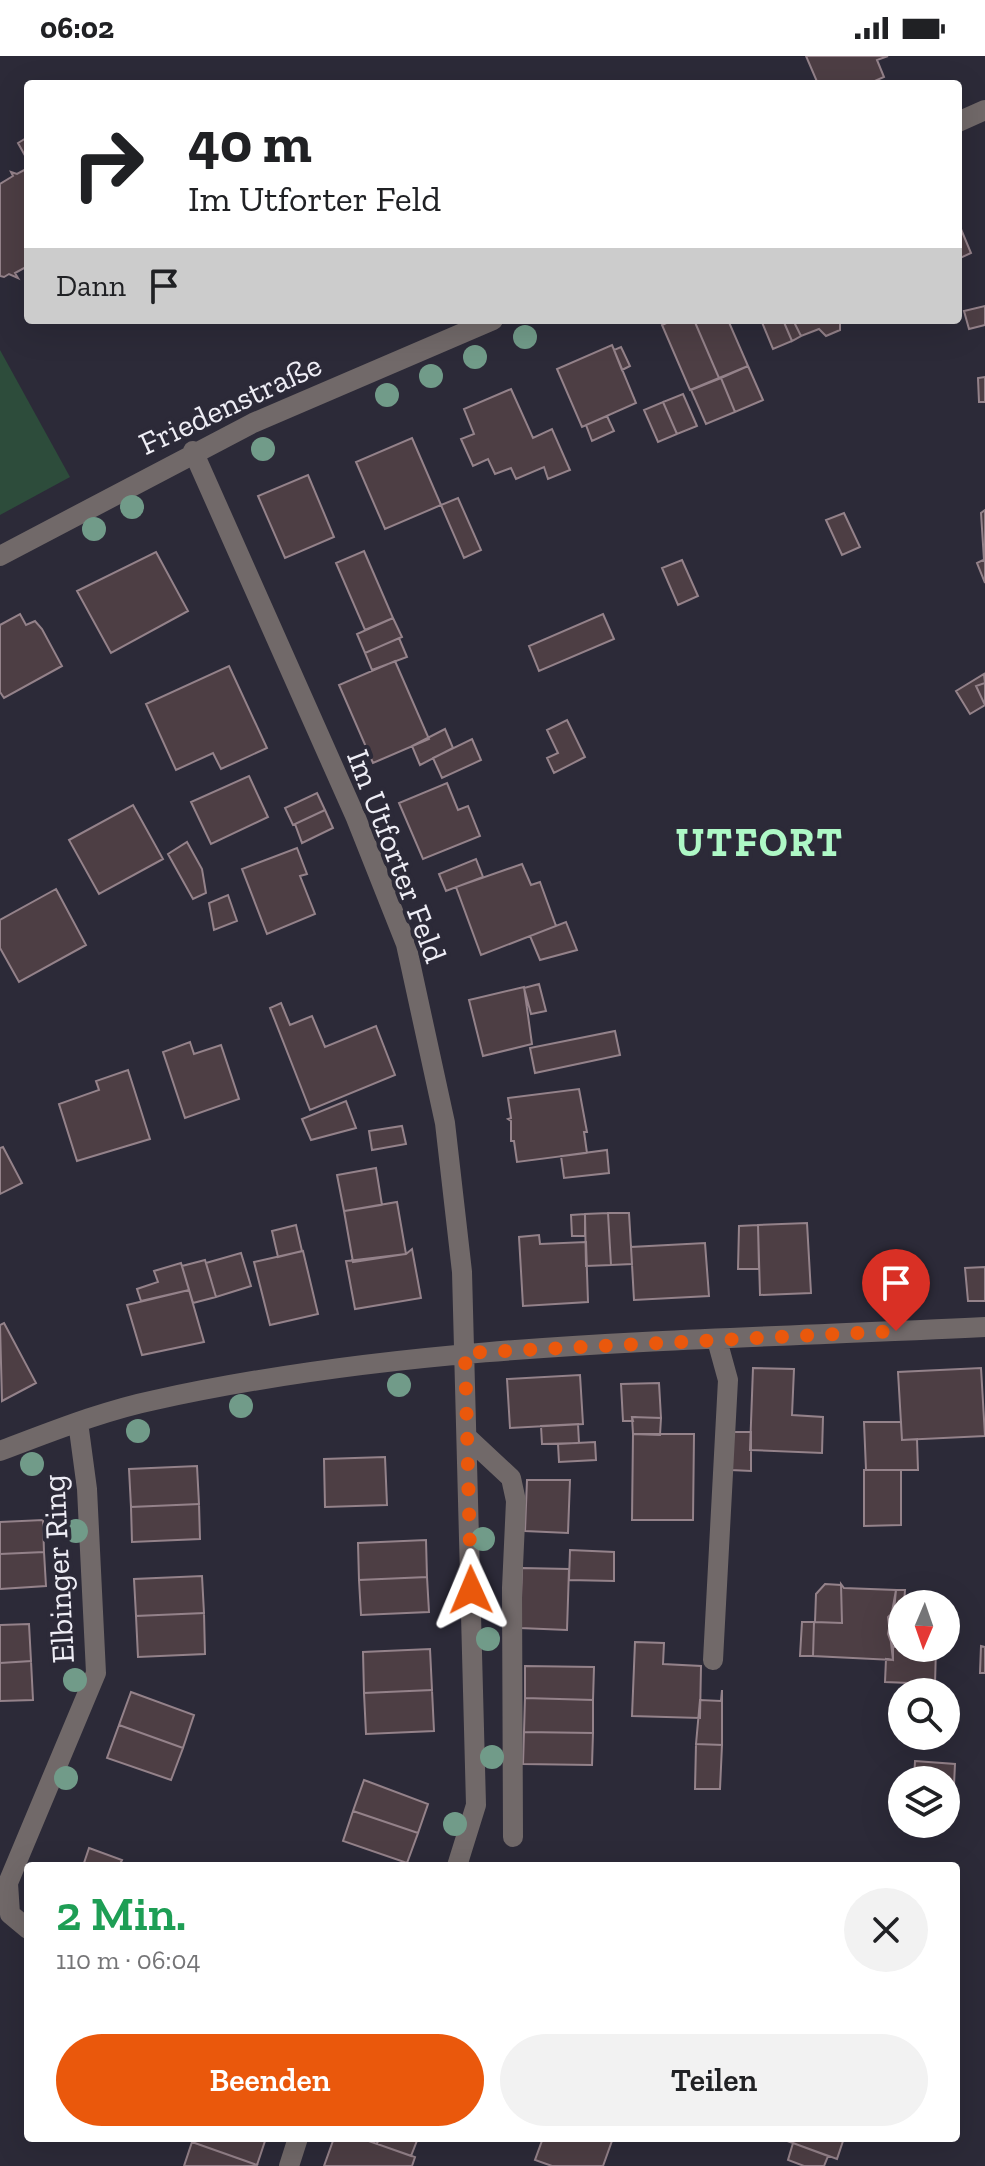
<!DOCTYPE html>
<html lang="de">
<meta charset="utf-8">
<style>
body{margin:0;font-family:"Zilla Slab",serif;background:#f2f2f2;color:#202124;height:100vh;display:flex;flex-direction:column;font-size:30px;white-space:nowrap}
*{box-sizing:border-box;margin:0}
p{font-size:26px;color:#757577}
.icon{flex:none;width:44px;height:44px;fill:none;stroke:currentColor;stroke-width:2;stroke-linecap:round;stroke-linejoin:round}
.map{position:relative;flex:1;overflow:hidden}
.drawer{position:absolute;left:24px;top:1806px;width:936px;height:280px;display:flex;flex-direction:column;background:#fff;border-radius:8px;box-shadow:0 8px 32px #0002}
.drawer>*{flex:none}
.banner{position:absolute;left:24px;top:24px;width:938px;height:244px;border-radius:8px;box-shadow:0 8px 32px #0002;background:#fff;color:#202124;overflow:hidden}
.needle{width:52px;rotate:182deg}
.controls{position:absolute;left:888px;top:1534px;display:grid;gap:16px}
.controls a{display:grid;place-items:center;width:72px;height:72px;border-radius:50%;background:#fff;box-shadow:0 8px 32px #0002;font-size:40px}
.pin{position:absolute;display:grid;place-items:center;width:68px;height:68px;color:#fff;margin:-82px -34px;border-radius:50% 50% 50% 0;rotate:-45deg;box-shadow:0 0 8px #0007}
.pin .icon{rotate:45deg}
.me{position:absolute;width:88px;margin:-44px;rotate:359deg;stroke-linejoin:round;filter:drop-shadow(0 0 6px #0008)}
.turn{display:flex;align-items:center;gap:28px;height:168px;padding:0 32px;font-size:36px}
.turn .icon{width:104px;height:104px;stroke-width:2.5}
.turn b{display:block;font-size:56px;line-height:68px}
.then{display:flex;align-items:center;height:76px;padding:0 32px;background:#0003;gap:16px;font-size:30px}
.round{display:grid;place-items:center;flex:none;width:84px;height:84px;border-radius:42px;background:#f2f2f2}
.head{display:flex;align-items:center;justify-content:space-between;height:136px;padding:0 32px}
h1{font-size:48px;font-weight:600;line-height:60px;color:#1e9e55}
.cta{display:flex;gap:16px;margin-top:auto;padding:16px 32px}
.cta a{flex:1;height:92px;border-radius:48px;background:#ea580c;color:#fff;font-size:32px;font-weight:600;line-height:92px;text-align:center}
.cta a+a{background:#f2f2f2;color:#202124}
.status{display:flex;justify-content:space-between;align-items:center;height:56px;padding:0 40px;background:#fff;direction:ltr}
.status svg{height:22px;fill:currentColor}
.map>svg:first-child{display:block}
</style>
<div class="status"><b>06:02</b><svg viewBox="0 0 49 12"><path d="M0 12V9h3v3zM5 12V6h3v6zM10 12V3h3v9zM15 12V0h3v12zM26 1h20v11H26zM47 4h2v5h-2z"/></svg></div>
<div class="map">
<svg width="985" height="2110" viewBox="0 0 985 2110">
<rect width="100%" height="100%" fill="#2c2a38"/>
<!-- green -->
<path fill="#2d4c3b" d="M0 294 70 421 0 459Z"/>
<!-- building -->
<path fill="#4d3e44" stroke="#94828a" stroke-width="2" d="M806 0H888L877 4 884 21 868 28H818Z
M28 81V105L18 87Z
M28 112V210L15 217 18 222 9 218 4 221 0 220V128L13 120 11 116 17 118Z
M958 166 971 197 958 203Z
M985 250V269L969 273 964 255Z
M673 264H694L719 322 690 334 662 269Z
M694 264H728L748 310 719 322Z
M761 264H783L792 285 773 293Z
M783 264H793L801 280 792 285Z
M793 264H840V274L826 280 819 273 801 280Z
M612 289 636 347 582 371 557 313Z
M621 291 630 310 622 314 614 294Z
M748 310 763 344 735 356 721 322Z
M985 321V346H979L978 322Z
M721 322 735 356 706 368 691 334Z
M511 333 533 382 552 373 570 414 548 423 544 411 516 423 511 412 495 418 488 403 473 410 461 383 474 378 464 353Z
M683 338 697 370 677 378 663 346Z
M663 346 677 378 658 386 644 354Z
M607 360 614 375 592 385 586 369Z
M412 382 441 449 385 473 356 406Z
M308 419 334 481 285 502 258 440Z
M458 442 481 494 464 502 441 449Z
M985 454V503L984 504 981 457Z
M844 457 860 491 842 499 826 464Z
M364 495 393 562 365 574 336 507Z
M156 496 188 555 111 597 77 535Z
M985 503V527L977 507Z
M682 504 698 540 678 549 662 512Z
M20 558 26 569 35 565 42 573 62 610 4 642 0 636V569Z
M603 558 614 583 539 615 529 590Z
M393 562 402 581 365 597 357 578Z
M399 582 407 601 372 614 365 597Z
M395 605 429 683 373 707 339 629Z
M229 610 267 692 221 713 213 697 176 714 146 648Z
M985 617V649L976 630 985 627Z
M984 618 985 627 976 630 985 649 970 658 956 635Z
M567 664 585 701 554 717 547 702 558 697 547 674Z
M445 673 453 692 420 709 412 690Z
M472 683 481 704 442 722 433 702Z
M249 720 268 761 211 788 191 746Z
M447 727 458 754 468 750 480 780 423 803 399 747Z
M317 737 325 754 293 769 285 752Z
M133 749 163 803 99 838 69 784Z
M325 754 333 772 302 787 295 768Z
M187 786 202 813 206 837 193 843 168 798Z
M297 792 307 818 300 820 315 858 267 878 242 813Z
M476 803 483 821 446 835 439 818Z
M522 808 531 829 540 826 556 870 481 899 456 831Z
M56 833 86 889 19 926 0 892V864Z
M228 839 237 865 214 874 209 847Z
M566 866 577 894 540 904 530 880Z
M539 928 546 955 531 958 524 932Z
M524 931 532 988 483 1000 469 944Z
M281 947 290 969 312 960 325 991 376 970 395 1019 310 1054 270 952Z
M615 975 620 999 535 1017 530 992Z
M190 986 194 998 221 989 239 1043 185 1062 163 996Z
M128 1014 150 1083 77 1105 59 1048 99 1034 96 1025Z
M579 1033 587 1076H584L587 1097 517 1106 514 1085H511V1065L508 1063 511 1062 508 1042Z
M346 1045 356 1072 311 1084 302 1063Z
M402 1070 406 1088 372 1094 369 1075Z
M3 1091 22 1127 0 1138V1092Z
M607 1094 609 1117 564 1122 561 1100Z
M376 1112 382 1149 344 1155 337 1119Z
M397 1146 406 1198 353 1206 344 1155Z
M608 1157H629L632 1208 611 1209Z
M608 1157 611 1209 586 1210 585 1158Z
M585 1158V1180H572L571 1159Z
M807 1167 811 1237 760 1239 758 1169Z
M296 1169 302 1195 278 1201 272 1175Z
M758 1169 759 1213H738L739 1170Z
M539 1179 540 1188 586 1186 588 1246 523 1250 519 1181Z
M705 1187 709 1240 634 1244 631 1191Z
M412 1193 421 1242 355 1253 346 1205 406 1198Z
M303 1195 318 1258 270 1269 254 1206Z
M241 1197 251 1230 216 1241 206 1207Z
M205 1204 216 1241 193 1247 182 1210Z
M181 1207 189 1234 141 1245 137 1233 158 1226 154 1215Z
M985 1211V1245H968L965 1212Z
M189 1234 204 1286 142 1299 127 1249Z
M4 1267 36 1327 2 1345 0 1269Z
M753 1312 794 1313 792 1359 823 1361 822 1397 750 1394Z
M981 1312 985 1380 902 1384 898 1316Z
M580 1319 583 1368 510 1372 507 1323Z
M659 1327 661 1362 632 1361 633 1365H623L621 1328Z
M632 1361 661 1362 660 1379 633 1378Z
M864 1366H901L902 1384 917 1383 918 1414H866Z
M578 1368 579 1387 542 1388 541 1370Z
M733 1376H751V1415L731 1414Z
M633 1378H694L693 1464H632Z
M595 1386 596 1404 559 1406 558 1388Z
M385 1401 387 1449 325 1451 324 1403Z
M197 1410 199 1448 131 1451 129 1413Z
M864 1414H901V1469L864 1470Z
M527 1424H570L568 1477 525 1475Z
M199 1448 200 1483 132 1486 131 1451Z
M43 1464 44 1496 0 1498V1466Z
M426 1484 427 1521 359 1524 358 1487Z
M570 1494 614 1496V1525L569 1524Z
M44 1496 46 1530 0 1533V1498Z
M522 1512 569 1513 567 1574 520 1572Z
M202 1520 204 1557 136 1560 134 1523Z
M427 1521 429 1556 361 1559 359 1524Z
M825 1528 841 1529 842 1567 815 1566 816 1538Z
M841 1528 844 1532 896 1534 894 1555 888 1561 893 1604 813 1600 814 1566 842 1567Z
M896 1534H905L901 1591H893L888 1578Z
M204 1557 205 1598 138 1601 136 1560Z
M802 1566H814L813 1600H800Z
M29 1568 31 1605 0 1607V1569Z
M635 1586 664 1587 663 1608 701 1610 700 1662 632 1660Z
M901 1586 902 1592H936L935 1628 885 1626 886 1603 893 1604V1591H901Z
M981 1590 985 1591V1617H980Z
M430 1593 432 1634 364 1637 363 1596Z
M31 1605 33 1644 0 1645V1607Z
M525 1610 594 1611 593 1644 525 1642Z
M432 1634 434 1675 366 1678 364 1637Z
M722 1634V1689L696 1688 700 1644 721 1645Z
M131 1636 194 1659 183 1692 119 1669Z
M525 1642 593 1644V1677L524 1676Z
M119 1669 183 1692 171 1724 107 1702Z
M524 1676 593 1677 592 1709 523 1708Z
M696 1688 722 1689 720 1733H695Z
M915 1705 955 1708 954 1729 946 1728V1724H914Z
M364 1724 428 1748 418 1777 353 1755Z
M353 1755 418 1777 407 1807 343 1785Z
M89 1792 122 1804 119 1810H83Z
M194 2082H266L257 2109 192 2086Z
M334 2082H360L415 2101 412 2110H324Z
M379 2082H418L411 2100 377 2088Z
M543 2082H613L603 2110H552L535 2104Z
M779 2082H844L837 2103Z
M192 2086 257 2109 256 2110H184Z
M793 2087 828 2100 824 2110H804L788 2104Z"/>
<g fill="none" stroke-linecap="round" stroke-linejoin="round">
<!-- minor -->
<path stroke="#716969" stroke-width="20" d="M958 66 985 54
M193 395 356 762 406 888 445 1067 462 1216 476 1749 457 1810
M0 500 253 367 493 264
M467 1381 511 1422 516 1445 512 1532 513 1781
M0 1395C51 1376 102 1355 155 1344 426 1284 709 1285 985 1271
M713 1604 728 1324 717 1284
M28 1873 10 1858 8 1827 96 1617 87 1433 78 1366
M289 2110 298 2082"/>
</g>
<!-- trees -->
<g fill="#719b89">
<circle cx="525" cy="281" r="12"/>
<circle cx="475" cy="301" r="12"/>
<circle cx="431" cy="320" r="12"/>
<circle cx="387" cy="339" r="12"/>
<circle cx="263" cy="393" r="12"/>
<circle cx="132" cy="451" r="12"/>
<circle cx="94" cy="473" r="12"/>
<circle cx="399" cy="1329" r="12"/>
<circle cx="241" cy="1350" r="12"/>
<circle cx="138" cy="1375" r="12"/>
<circle cx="32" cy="1408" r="12"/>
<circle cx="76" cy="1475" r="12"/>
<circle cx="483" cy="1483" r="12"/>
<circle cx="488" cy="1583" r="12"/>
<circle cx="75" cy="1624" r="12"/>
<circle cx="492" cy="1701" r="12"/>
<circle cx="66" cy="1722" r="12"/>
<circle cx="455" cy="1768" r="12"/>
</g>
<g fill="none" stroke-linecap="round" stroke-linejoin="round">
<!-- route -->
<path stroke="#ea580c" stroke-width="14" stroke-dasharray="0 25.2" d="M471 1534 465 1297 896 1275"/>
</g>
<g text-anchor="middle" stroke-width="8" stroke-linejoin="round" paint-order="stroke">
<!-- street labels -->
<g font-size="32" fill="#eeedf5" stroke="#2c2a38">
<text transform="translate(230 348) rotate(-25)" y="11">Friedenstraße</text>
<text transform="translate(397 800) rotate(69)" y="11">Im Utforter Feld</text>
<text transform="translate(58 1513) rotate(-93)" y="11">Elbinger Ring</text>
</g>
<!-- district labels -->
<g font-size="40" font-weight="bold" letter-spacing="2" fill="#aef8c6" stroke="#2c2a38">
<text x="760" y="800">UTFORT</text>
</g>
</g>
</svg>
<div class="controls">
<a><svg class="needle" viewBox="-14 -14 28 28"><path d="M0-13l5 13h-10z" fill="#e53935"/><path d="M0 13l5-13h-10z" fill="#757577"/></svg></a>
<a><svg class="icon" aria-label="search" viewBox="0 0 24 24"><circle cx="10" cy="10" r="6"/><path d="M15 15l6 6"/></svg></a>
<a><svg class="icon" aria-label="layers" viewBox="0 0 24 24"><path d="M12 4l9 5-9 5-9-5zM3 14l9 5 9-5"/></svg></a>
</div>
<div class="pin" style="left:896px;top:1275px;background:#d93025"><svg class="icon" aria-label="arrive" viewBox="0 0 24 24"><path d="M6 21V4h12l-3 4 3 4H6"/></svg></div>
<svg class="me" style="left:471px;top:1534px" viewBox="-20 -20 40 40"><path d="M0-17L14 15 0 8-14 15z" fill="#ea580c" stroke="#fff" stroke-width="4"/></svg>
<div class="banner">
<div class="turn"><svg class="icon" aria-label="right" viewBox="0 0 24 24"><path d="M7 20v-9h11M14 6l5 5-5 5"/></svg><div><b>40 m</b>Im Utforter Feld</div></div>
<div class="then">Dann<svg class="icon" aria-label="arrive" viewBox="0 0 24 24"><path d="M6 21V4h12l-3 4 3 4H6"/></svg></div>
</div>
<section class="drawer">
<div class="head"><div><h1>2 Min.</h1><p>110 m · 06:04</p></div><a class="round"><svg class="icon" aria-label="close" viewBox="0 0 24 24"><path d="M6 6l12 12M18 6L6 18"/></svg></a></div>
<div class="cta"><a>Beenden</a><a>Teilen</a></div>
</section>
</div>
